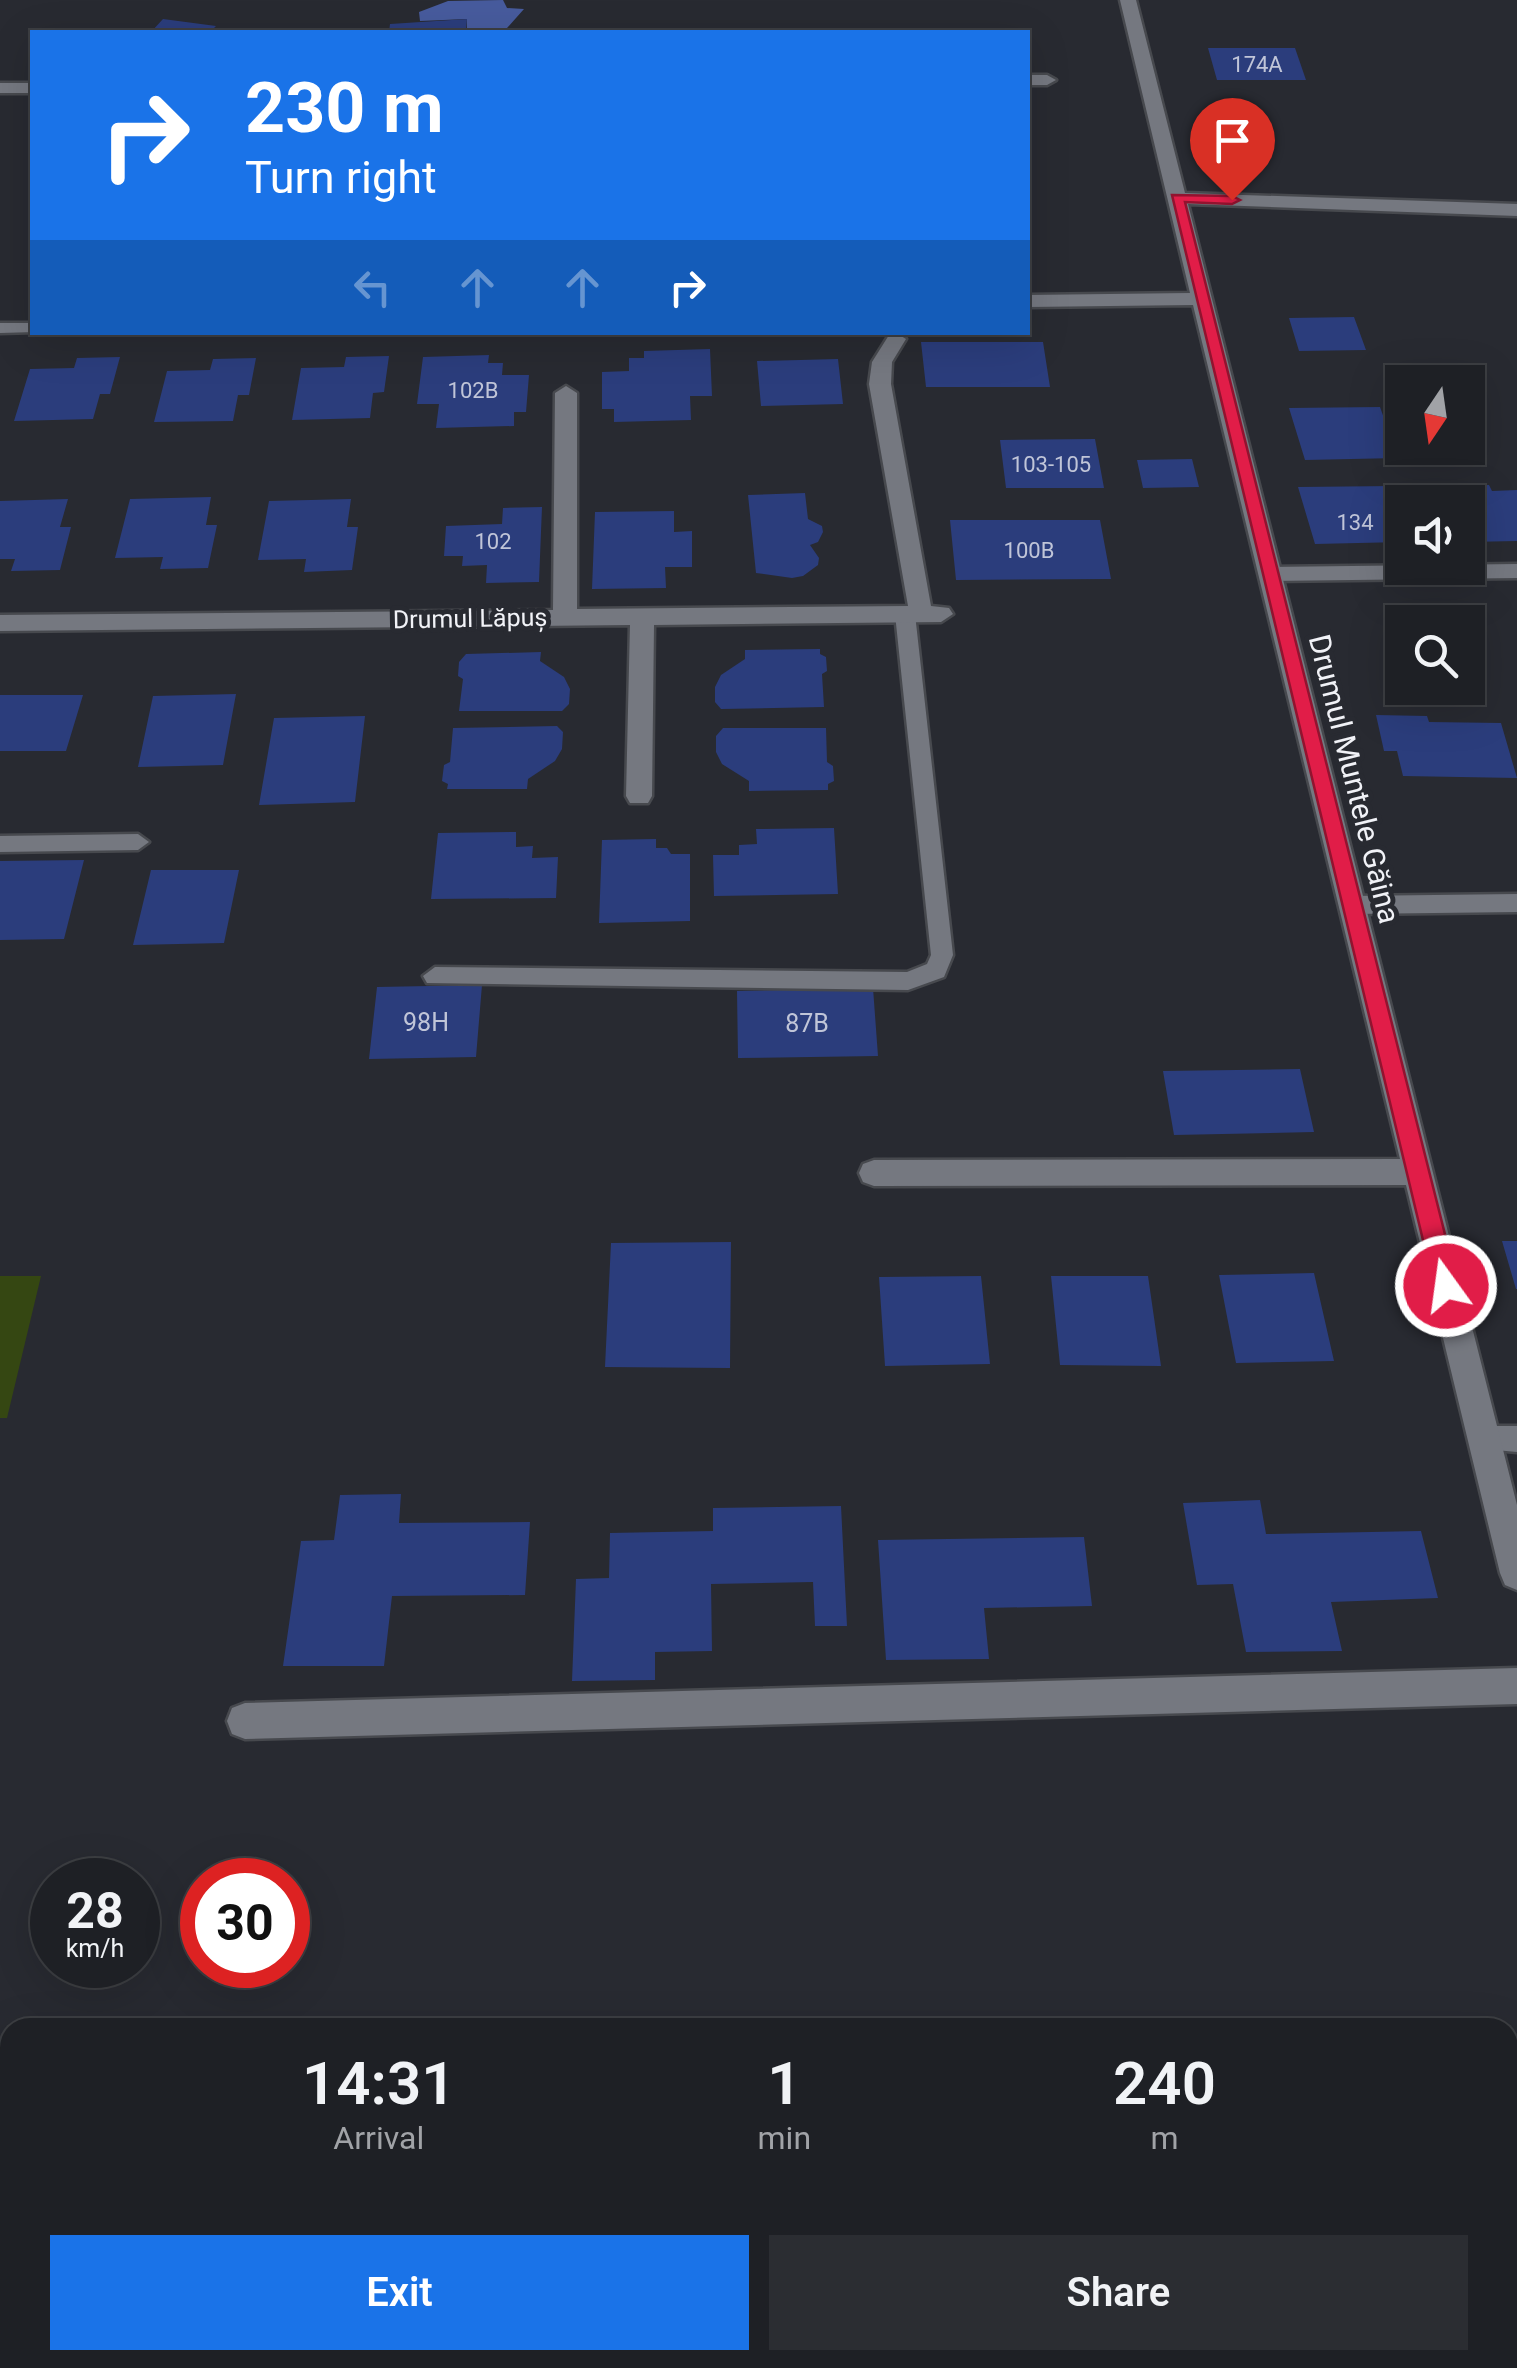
<!DOCTYPE html>
<meta charset="utf-8">
<style>
body{margin:0;font-family:Roboto,sans-serif;background:#2b2d32;color:#f1f3f6;height:100vh;display:flex;flex-direction:column;font-size:38px;white-space:nowrap}
*{box-sizing:border-box;margin:0}
p{font-size:32px;color:#a1a3a7}
.icon{flex:none;width:55px;height:55px;fill:none;stroke:currentColor;stroke-width:2;stroke-linecap:round;stroke-linejoin:round}
.map{position:relative;flex:1;overflow:hidden}
.side{position:absolute;left:0px;top:2018px;width:1518px;height:352px;display:flex;flex-direction:column;background:#1e2025;border-radius:30px 30px 0 0;box-shadow:0 10px 40px #0002,0 0 0 2px #3c3e42}
.side>*{flex:none}
.hud{position:absolute;left:30px;top:30px;width:1000px;height:305px;border-radius:0px;box-shadow:0 10px 40px #0002,0 0 0 2px #3c3e42;background:#1a73e8;color:#fff;overflow:hidden}
.needle{width:65px;rotate:193deg}
.fabs{position:absolute;left:1385px;top:365px;display:grid;gap:20px}
.fabs a{display:grid;place-items:center;width:100px;height:100px;border-radius:0px;background:#1e2025;box-shadow:0 10px 40px #0002,0 0 0 2px #3c3e42;font-size:50px}
.speed{position:absolute;left:30px;top:1858px;display:flex;gap:20px;font-size:50px;font-weight:700;text-align:center}
.speed>*{display:grid;place-content:center;width:130px;height:130px;border-radius:50%;background:#1e2025;box-shadow:0 10px 40px #0002,0 0 0 2px #3c3e42;line-height:1}
.speed small{font-size:25px;font-weight:400}
.speed .limit{border:15px solid #d22;background:#fff;color:#111}
.pin{position:absolute;display:grid;place-items:center;width:85px;height:85px;color:#fff;margin:-102px -42px;border-radius:50% 50% 50% 0;rotate:-45deg;box-shadow:0 0 10px #0007}
.pin .icon{rotate:45deg}
.me{position:absolute;width:110px;margin:-55px;rotate:346deg;stroke-linejoin:round;filter:drop-shadow(0 0 8px #0008)}
.turn{display:flex;align-items:center;gap:35px;height:210px;padding:0 50px;font-size:45px}
.turn .icon{width:130px;height:130px;stroke-width:2.5}
.turn b{display:block;font-size:70px;line-height:85px}
.lanes{display:flex;align-items:center;height:95px;padding:0 50px;background:#0003;justify-content:center;gap:50px;direction:ltr}
.lanes .off{opacity:.35}
.eta{display:flex;justify-content:space-evenly;align-items:center;height:170px;text-align:center}
.eta b{font-size:60px;font-weight:600;line-height:70px}
.button{display:flex;gap:20px;margin-top:auto;padding:20px 50px}
.button a{flex:1;height:115px;border-radius:0px;background:#1a73e8;color:#fff;font-size:40px;font-weight:600;line-height:115px;text-align:center}
.button a+a{background:#2b2d32;color:#f1f3f6}
.map>svg:first-child{display:block}
</style>
<div class="map">
<svg width="1517" height="2368" viewBox="0 0 1517 2368">
<rect width="100%" height="100%" fill="#282a31"/>
<!-- green -->
<path fill="#354712" d="M41 1276 7 1418H0V1276Z"/>
<!-- water -->
<path fill="#475b9d" d="M503 0 507 8 524 9 507 28 467 30V19L420 21 419 12 448 1Z"/>
<!-- building -->
<path fill="#2b3d7c" d="M163 19 216 26 210 32H151Z
M467 19 466 32H389L390 24Z
M1208 48H1295L1306 80H1217Z
M1354 317 1366 350 1299 351 1289 318Z
M921 342H1043L1050 387H926Z
M710 349 712 396H690L691 420 614 422V409H602V372L629 371V358H644V351Z
M489 355 488 363H503L502 375H529L526 412H514V426L436 428 439 404H417L423 357Z
M389 356 384 392 373 393 370 418 292 420 301 368 344 367 346 357Z
M120 357 110 394H100L93 419 14 421 30 369 74 368 77 358Z
M256 358 249 395H238L233 421 154 422 167 371 210 370 213 359Z
M838 359 843 404 761 406 757 361Z
M1380 407 1398 458 1305 460 1289 408Z
M1095 439 1104 488H1006L1000 440Z
M1192 459 1199 487 1143 488 1137 460Z
M1489 485 1492 491 1517 490V541L1468 542V502H1402V542L1315 544 1298 487Z
M805 493 808 519 822 526 823 532 818 542 810 545 819 558 818 565 803 576 792 578 756 573 748 495Z
M211 497 206 525H217L208 568 160 569 163 557 115 558 130 499Z
M68 499 60 527H71L60 570 11 571 15 559H0V501Z
M351 499 347 527H358L352 570 304 572 306 559 258 560 269 501Z
M542 507 539 582 486 583 487 565 462 566 463 556H444L446 526 502 524 503 508Z
M674 511V532L692 531V567H665L666 588 592 589 595 512Z
M950 520H1100L1111 579 956 580Z
M820 649V654L826 657 827 671 822 674 824 707 721 709 715 702V687L721 675 745 659V650Z
M541 652 540 661 564 677 570 689 569 704 562 711H459L463 679 458 676 459 662 466 654Z
M236 694 223 765 138 767 153 696Z
M0 695H83L66 751H0Z
M1376 715 1427 716 1429 722 1501 723 1517 778 1403 776 1397 751H1384Z
M365 716 355 802 259 805 274 718Z
M557 726 563 732 562 749 555 761 528 779 527 789H447L448 784 442 781 444 765 450 762 453 728Z
M723 728H826L827 762 833 766 834 781 828 784V790L749 791V781L722 764 716 752V736Z
M834 828 838 894 714 896 713 855H739V845L757 844 756 829Z
M516 832V847L533 846 532 858 558 857 556 898 431 899 438 833Z
M656 839V848H667L671 854H690V921L599 923 602 840Z
M84 860 64 939 0 940V861Z
M151 870H239L224 943 133 945Z
M482 985 476 1057 369 1059 377 987Z
M873 988 878 1056 738 1058 737 991Z
M1300 1069 1314 1132 1174 1135 1163 1071Z
M1502 1241H1517V1289H1516Z
M731 1242 730 1368 605 1367 611 1243Z
M1314 1273 1334 1361 1236 1363 1219 1275Z
M981 1276 990 1364 885 1366 879 1277Z
M1051 1276H1148L1161 1366 1060 1365Z
M401 1494 399 1523 530 1522 525 1595 392 1596 384 1666H283L301 1541 334 1540 340 1495Z
M1260 1500 1266 1534 1421 1531 1438 1598 1331 1602 1342 1651 1246 1652 1233 1584 1197 1585 1183 1503Z
M841 1506 847 1626H815L813 1582 711 1584 712 1651 655 1652V1680L572 1681 576 1579 609 1578 610 1533 713 1531V1508Z
M1084 1537 1092 1606 984 1608 989 1659 886 1660 878 1540Z
M1508 2244H1517V2368H1386L1385 2360H1508Z"/>
<g fill="none" stroke-linecap="round" stroke-linejoin="round">
<!-- service casing -->
<g stroke="#47494e" stroke-width="5">
<path id="service" d="M0 323H32L35 332 0 333Z
M1517 564V578L1270 581 1260 574 1270 567Z
M905 607 915 614 953 955 944 977 908 990 427 983 423 976 435 967 907 972 927 964 931 955 895 614Z
M138 834 149 842 138 850 0 852V836Z
M1517 894V912L1352 914 1341 905 1352 896Z
M1484 1426H1517V1452L1474 1448 1470 1439 1474 1430Z"/>
</g>
<!-- minor casing -->
<g stroke="#47494e" stroke-width="5">
<path id="minor" d="M1120 0H1136L1185 193 1517 204V216L1188 204 1517 1505V1590L1505 1585 1500 1573 1406 1185 874 1186 863 1182 859 1173 863 1164 874 1160 1400 1159 1193 305 1028 307V295L1190 293Z
M1028 75H1047L1056 80 1047 85H1028Z
M0 83H32V93H0Z
M896 333 906 339 892 362 891 384 931 606 949 608 953 614 941 622 654 625 652 796 648 803H630L626 796 630 625 0 631V615L553 610 555 393 566 386 577 393V609L908 606 869 384 872 362 889 335Z
M1517 1668V1704L245 1739 232 1734 227 1721 232 1708 245 1703Z"/>
</g>
<!-- service -->
<use href="#service" fill="#757880" fill-rule="evenodd"/>
<!-- minor -->
<use href="#minor" fill="#757880" fill-rule="evenodd"/>
</g>
<!-- route -->
<path fill="#e11d48" stroke="#92132f" stroke-width="2.5" d="M1172 195 1232 196 1240 200 1232 204 1185 202 1458 1286 1454 1294 1446 1297 1438 1294 1434 1286Z"/>
<g text-anchor="middle" stroke-width="10" stroke-linejoin="round" paint-order="stroke">
<!-- far-number labels -->
<g font-size="22" fill="#c0c5d8">
<text x="1257" y="72">174A</text>
<text x="473" y="398">102B</text>
<text x="1051" y="472">103-105</text>
<text x="1355" y="530">134</text>
<text x="493" y="549">102</text>
<text x="1029" y="558">100B</text>
</g>
<!-- far-street labels -->
<g font-size="25" fill="#f1f2f7" stroke="#282a31">
<text transform="translate(470 618) rotate(-1)" y="9">Drumul Lăpuș</text>
</g>
<!-- number labels -->
<g font-size="25" fill="#c0c5d8">
<text x="426" y="1031">98H</text>
<text x="807" y="1032">87B</text>
</g>
<!-- street labels -->
<g font-size="30" fill="#f1f2f7" stroke="#282a31">
<text transform="translate(1354 779) rotate(76)" y="10">Drumul Muntele Găina</text>
</g>
</g>
</svg>
<div class="fabs">
<a><svg class="needle" viewBox="-14 -14 28 28"><path d="M0-13l5 13h-10z" fill="#e53935"/><path d="M0 13l5-13h-10z" fill="#a1a3a7"/></svg></a>
<a><svg class="icon" aria-label="sound" viewBox="0 0 24 24"><path d="M4 9h4l5-4v14l-5-4H4zM17 9q2 3 0 6"/></svg></a>
<a><svg class="icon" aria-label="search" viewBox="0 0 24 24"><circle cx="10" cy="10" r="6"/><path d="M15 15l6 6"/></svg></a>
</div>
<div class="speed"><div>28<small>km/h</small></div><div class="limit">30</div></div>
<div class="pin" style="left:1232px;top:200px;background:#d93025"><svg class="icon" aria-label="arrive" viewBox="0 0 24 24"><path d="M6 21V4h12l-3 4 3 4H6"/></svg></div>
<svg class="me" style="left:1446px;top:1286px" viewBox="-20 -20 40 40"><circle r="17" fill="#e11d48" stroke="#fff" stroke-width="3"/><path d="M0-11L8 9 0 5-8 9z" fill="#fff"/></svg>
<div class="hud">
<div class="turn"><svg class="icon" aria-label="right" viewBox="0 0 24 24"><path d="M7 20v-9h11M14 6l5 5-5 5"/></svg><div><b>230 m</b>Turn right</div></div>
<div class="lanes"><svg class="icon off" aria-label="left" viewBox="0 0 24 24"><path d="M17 20v-9H6M10 6l-5 5 5 5"/></svg><svg class="icon off" aria-label="ahead" viewBox="0 0 24 24"><path d="M12 20V5M6 11l6-6 6 6"/></svg><svg class="icon off" aria-label="ahead" viewBox="0 0 24 24"><path d="M12 20V5M6 11l6-6 6 6"/></svg><svg class="icon" aria-label="right" viewBox="0 0 24 24"><path d="M7 20v-9h11M14 6l5 5-5 5"/></svg></div>
</div>
<section class="side">
<div class="eta">
<div><b>14:31</b><p>Arrival</p></div>
<div><b>1</b><p>min</p></div>
<div><b>240</b><p>m</p></div>
</div>
<div class="button"><a>Exit</a><a>Share</a></div>
</section>
</div>
